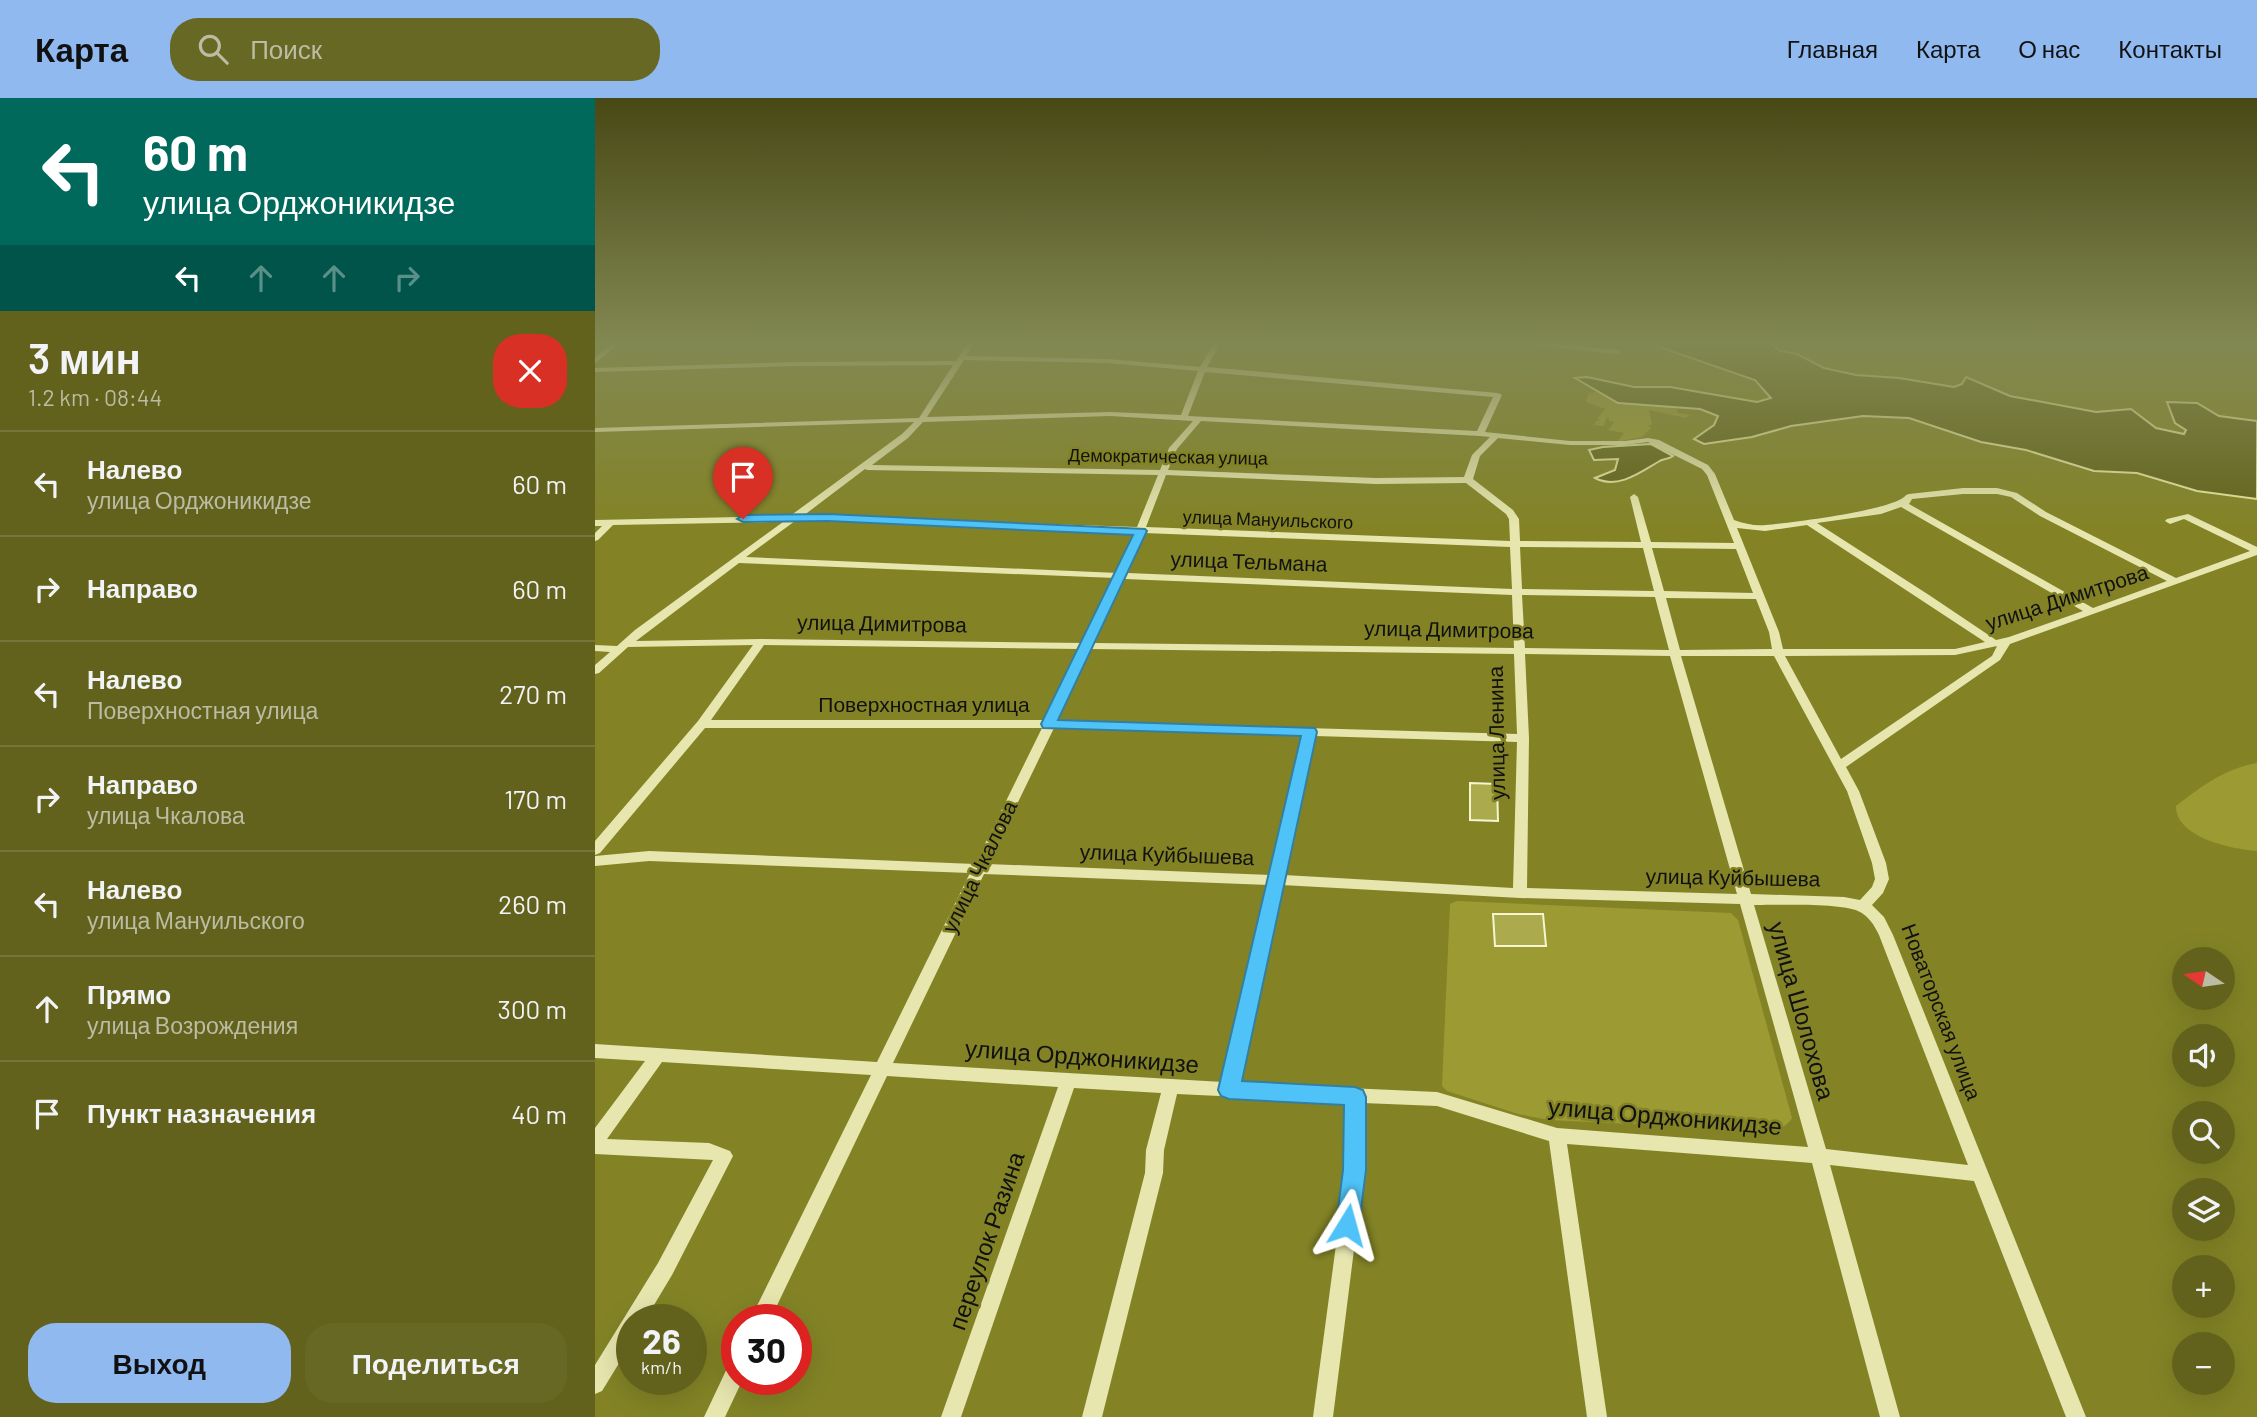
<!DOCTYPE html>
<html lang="ru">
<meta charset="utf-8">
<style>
body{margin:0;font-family:Barlow,sans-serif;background:#686825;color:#f1f3f6;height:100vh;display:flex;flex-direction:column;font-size:26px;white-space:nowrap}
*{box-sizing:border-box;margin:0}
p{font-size:23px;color:#bbbca3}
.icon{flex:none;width:38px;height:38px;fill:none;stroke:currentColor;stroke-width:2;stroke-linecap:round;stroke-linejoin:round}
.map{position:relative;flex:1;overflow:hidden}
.panel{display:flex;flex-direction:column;background:#62621c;width:595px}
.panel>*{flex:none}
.top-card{background:#00695c;color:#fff;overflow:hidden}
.needle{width:46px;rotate:283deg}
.tools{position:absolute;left:1577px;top:849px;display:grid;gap:14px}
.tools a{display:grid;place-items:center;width:63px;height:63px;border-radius:50%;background:#62621c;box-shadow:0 7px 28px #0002;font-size:35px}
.speed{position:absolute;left:21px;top:1206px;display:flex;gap:14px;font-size:35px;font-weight:700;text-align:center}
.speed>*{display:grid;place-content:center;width:91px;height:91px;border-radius:50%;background:#62621c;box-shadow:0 7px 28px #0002;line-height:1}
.speed small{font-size:18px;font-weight:400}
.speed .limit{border:10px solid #d22;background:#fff;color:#111}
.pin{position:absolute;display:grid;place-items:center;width:60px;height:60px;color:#fff;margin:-72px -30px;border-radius:50% 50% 50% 0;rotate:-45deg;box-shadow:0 0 7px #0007}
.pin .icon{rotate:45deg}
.me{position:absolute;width:77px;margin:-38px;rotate:8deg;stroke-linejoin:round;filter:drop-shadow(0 0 5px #0008)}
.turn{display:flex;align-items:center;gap:24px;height:147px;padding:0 28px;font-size:32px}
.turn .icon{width:91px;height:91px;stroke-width:2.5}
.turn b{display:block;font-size:49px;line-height:60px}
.lanes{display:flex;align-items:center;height:66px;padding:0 28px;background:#0003;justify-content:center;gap:35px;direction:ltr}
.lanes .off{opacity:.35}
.round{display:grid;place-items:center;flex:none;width:74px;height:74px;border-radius:28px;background:#686825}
.head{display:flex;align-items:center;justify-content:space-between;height:119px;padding:0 28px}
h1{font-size:42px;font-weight:600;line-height:52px}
.button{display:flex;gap:14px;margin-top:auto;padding:14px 28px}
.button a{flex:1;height:80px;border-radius:28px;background:#90b9f0;color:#111;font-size:28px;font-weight:600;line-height:80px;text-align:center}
.button a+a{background:#686825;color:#f1f3f6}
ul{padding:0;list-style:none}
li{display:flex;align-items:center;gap:21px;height:105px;padding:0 28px;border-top:2px solid #76763b}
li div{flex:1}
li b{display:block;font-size:26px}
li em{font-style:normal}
header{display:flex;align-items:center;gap:42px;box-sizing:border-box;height:98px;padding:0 35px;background:#90b9f0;color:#111}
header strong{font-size:33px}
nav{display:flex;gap:38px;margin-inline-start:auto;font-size:24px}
.search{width:490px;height:63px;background:#686825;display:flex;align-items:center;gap:18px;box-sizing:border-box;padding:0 24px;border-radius:28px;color:#bbbca3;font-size:26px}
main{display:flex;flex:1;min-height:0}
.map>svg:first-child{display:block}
</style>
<header>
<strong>Карта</strong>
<div class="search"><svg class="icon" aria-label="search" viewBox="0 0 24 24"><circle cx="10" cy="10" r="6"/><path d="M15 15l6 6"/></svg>Поиск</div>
<nav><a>Главная</a><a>Карта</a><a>О нас</a><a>Контакты</a></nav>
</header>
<main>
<section class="panel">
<div class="top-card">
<div class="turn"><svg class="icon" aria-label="left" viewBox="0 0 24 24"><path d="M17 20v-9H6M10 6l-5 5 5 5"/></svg><div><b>60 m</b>улица Орджоникидзе</div></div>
<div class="lanes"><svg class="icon" aria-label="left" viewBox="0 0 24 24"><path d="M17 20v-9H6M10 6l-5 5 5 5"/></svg><svg class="icon off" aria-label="ahead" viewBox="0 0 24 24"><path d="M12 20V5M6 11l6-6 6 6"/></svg><svg class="icon off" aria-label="ahead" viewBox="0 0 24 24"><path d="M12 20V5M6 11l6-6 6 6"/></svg><svg class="icon off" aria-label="right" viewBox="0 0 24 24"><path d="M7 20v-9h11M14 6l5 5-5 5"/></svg></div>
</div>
<div class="head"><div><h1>3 мин</h1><p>1.2 km · 08:44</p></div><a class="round" style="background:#d93025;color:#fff"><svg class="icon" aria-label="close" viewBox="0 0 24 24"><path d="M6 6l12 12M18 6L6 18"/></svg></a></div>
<ul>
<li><svg class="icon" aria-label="left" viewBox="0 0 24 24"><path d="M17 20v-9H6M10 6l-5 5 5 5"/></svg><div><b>Налево</b><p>улица Орджоникидзе</p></div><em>60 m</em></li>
<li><svg class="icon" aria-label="right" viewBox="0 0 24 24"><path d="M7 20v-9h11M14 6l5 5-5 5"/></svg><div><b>Направо</b></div><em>60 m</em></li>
<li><svg class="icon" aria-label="left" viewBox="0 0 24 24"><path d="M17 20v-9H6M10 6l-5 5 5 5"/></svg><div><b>Налево</b><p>Поверхностная улица</p></div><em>270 m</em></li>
<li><svg class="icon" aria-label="right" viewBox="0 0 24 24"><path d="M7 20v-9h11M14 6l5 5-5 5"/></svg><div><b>Направо</b><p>улица Чкалова</p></div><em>170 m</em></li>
<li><svg class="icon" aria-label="left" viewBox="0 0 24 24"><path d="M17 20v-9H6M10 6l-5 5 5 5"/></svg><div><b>Налево</b><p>улица Мануильского</p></div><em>260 m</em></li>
<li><svg class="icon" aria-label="ahead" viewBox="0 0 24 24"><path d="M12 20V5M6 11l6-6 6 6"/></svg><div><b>Прямо</b><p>улица Возрождения</p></div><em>300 m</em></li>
<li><svg class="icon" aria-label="arrive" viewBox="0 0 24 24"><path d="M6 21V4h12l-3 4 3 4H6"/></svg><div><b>Пункт назначения</b></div><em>40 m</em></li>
</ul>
<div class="button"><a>Выход</a><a>Поделиться</a></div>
</section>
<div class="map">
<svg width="1662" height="1319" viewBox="0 0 1662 1319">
<rect width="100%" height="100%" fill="#838326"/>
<!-- green -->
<path fill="#9c9b33" d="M1006 293 1023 305 1081 310 1083 315 1095 317 1091 320 1054 312 1057 327H1053L1056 330 1047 339 1022 344 1029 335 1013 332 1019 324 1014 323V320H1011L1009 328 999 327 1001 323H1005L1002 321 1010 311 991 304 993 295Z
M1662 665V753C1637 751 1581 740 1581 708 1607 688 1629 671 1662 665Z
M862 803 1136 815 1143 822 1197 1020C1189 1033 1176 1032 1162 1032L954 1022 923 1016 852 993 847 988 855 806Z"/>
<!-- water -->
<path fill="#62631a" stroke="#e8e6a3" stroke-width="2" d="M1050 244H1174L1185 253 1202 256 1229 270 1261 277 1304 280 1359 289 1367 286 1371 279 1415 298 1501 314 1536 311 1561 330 1589 336 1591 332 1580 325 1572 304 1602 305 1624 318 1662 323V401L1602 393 1542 375 1499 373 1431 352 1386 344 1314 320 1268 318 1196 328 1157 339 1109 346 1099 341 1119 327 1123 318 1105 311 1023 305 980 280 992 279 1039 289H1075L1162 304 1176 300 1160 282Z
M1056 346 1078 358C1073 362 1068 360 1063 364 1046 374 1022 392 1000 380L1020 372 1023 361 999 362 994 352 1008 349Z"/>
<!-- building -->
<path fill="#abab4e" stroke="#f6f5d2" stroke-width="2" d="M875 685 902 686 903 723 875 722Z
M898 816H948L951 848H900Z"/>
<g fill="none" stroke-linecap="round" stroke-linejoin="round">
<!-- minor -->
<path fill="#e7e6af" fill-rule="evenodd" d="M20 244H27L0 265V259Z
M374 244H380L371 258 513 261 605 269 620 244H626L612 269 903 295 907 297 890 334 975 343H1030L1053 340 1064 342 1113 367 1120 376 1139 422C1150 426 1160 428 1171 427 1194 425 1301 412 1311 397L1314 396 1368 390H1402L1422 395 1451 414 1581 480 1655 453 1589 421 1575 426 1570 423 1572 421 1593 416 1662 449V457L1415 546 1405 562 1251 669 1264 693 1291 765 1294 781 1288 795 1277 807 1289 819 1298 837 1491 1319H1471L1379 1083 1235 1067 1305 1319H1285L1217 1065 972 1046 1012 1319H992L954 1043 842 1008 768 1005 769 1072 738 1319H718L751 1072 752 1004 582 996 569 1052 568 1075 507 1319H487L550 1075 551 1052 566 995 479 990 366 1319H346L463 989 292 978 175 1222H155L276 977 67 964 12 1041 114 1045 135 1053 138 1058 77 1177 50 1222H37V1244L7 1293 0 1296V1267L63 1165 118 1062 0 1056V1030L50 963 0 960V946L282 964 375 775 54 763 0 768V758L54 753 380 766 447 630H110L5 755 0 757V743L103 623 158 547 33 549 4 575 0 576V567L15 554 0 553V547L22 548 40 532 188 424 18 427 3 442 0 443V435L7 428H0V422L195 418 307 336 319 324 0 334V330L324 320 358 267 201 268 0 274V270L201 264 361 263ZM369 262 513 265 603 273 586 317 515 314 332 319ZM610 274 898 299 882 333 593 318ZM515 318 598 323 574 350 565 372 277 367 313 340 328 324ZM606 323 885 338 895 339 877 357 869 379 781 380 573 372 582 351ZM903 340 975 347H1030L1053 344 1107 371 1112 377 1139 445 1056 444 1043 399 1039 396 1035 399 1046 444 925 443 924 421 918 412 878 381 885 358ZM270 371 272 372 563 377 542 429 208 418ZM571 377 781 386 871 385 911 416 914 421 915 443 551 429ZM1368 396H1402L1416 399 1445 418 1572 483 1498 510 1314 406 1317 401ZM1306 409 1488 513 1414 539 1401 542 1334 497 1222 425 1286 416ZM200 423H233L539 434 523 475 151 459ZM1212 427 1390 544 1360 551H1188L1184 534 1142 430 1170 433ZM549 435 915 449 917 491 533 475ZM925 449 1048 450 1059 493 927 491ZM1057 450 1141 451 1158 495 1069 493ZM144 465 520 480 489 545 166 541 41 543ZM530 481 917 497 919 550 499 545ZM927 497 1060 499 1074 552 930 550ZM1071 500 1161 501 1174 534 1177 551 1085 552ZM169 547 485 551 450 622H116ZM1402 548 1397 558 1246 661 1190 558 1360 557ZM496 551 919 556 922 636 462 623ZM930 556 1075 558 1142 796 932 790 934 640ZM1086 558H1179L1252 693 1277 765 1280 781 1277 789 1265 802 1249 799 1156 796ZM459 630 708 637 676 777 393 766ZM720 638 922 644 918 790 689 777ZM389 776 674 787 628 984 298 965ZM687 787 925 800 1145 806 1213 1049 962 1030 842 994 644 985ZM1159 807C1182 807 1246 805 1263 813 1274 818 1279 827 1284 837L1373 1067 1231 1051Z
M928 244H950L1022 252 1026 254 1022 256 931 246Z
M142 1261V1281H148L130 1319H109L135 1264Z"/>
</g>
<!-- sky -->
<linearGradient id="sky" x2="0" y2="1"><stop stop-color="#484815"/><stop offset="0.57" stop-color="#828852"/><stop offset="1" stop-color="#828852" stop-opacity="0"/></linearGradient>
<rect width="1662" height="429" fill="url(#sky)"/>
<!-- route -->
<path fill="#4fc3f7" stroke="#337fa1" stroke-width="2" d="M233 416 550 431 552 433 463 622 720 630 722 634 647 983 760 989 768 992 771 999V1072L764 1127 761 1135 752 1138 744 1135 741 1127 748 1072 749 1007 634 1001 626 998 623 992 706 638 448 630 446 626 538 437 233 423 148 424 142 421 148 417Z"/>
<g text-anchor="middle" stroke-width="5" stroke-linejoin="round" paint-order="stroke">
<!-- far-street labels -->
<g font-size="18" fill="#111" stroke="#838326">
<text transform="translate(573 359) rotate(1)" y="6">Демократическая улица</text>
<text transform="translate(673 422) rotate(2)" y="6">улица Мануильского</text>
</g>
<!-- street labels -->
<g font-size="21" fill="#111" stroke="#838326">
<text transform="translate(654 464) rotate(2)" y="7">улица Тельмана</text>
<text transform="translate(1472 500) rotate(-18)" y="7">улица Димитрова</text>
<text transform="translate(287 526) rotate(1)" y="7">улица Димитрова</text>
<text transform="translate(854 532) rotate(1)" y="7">улица Димитрова</text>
<text x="329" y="614">Поверхностная улица</text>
<text transform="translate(902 635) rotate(-91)" y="7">улица Ленина</text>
<text transform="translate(572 757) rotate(2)" y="7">улица Куйбышева</text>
<text transform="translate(385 769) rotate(-64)" y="7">улица Чкалова</text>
<text transform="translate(1138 780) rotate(1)" y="7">улица Куйбышева</text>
<text transform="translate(1346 914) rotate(69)" y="7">Новаторская улица</text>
</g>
<!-- near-street labels -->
<g font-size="24" fill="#111" stroke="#838326">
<text transform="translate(1206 913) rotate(74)" y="8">улица Шолохова</text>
<text transform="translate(487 959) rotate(4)" y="8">улица Орджоникидзе</text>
<text transform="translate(1070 1019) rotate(5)" y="8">улица Орджоникидзе</text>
<text transform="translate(392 1143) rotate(-71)" y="8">переулок Разина</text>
</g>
</g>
</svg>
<div class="tools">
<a><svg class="needle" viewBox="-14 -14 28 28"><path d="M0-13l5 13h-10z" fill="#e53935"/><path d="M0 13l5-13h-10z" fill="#bbbca3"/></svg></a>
<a><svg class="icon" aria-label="sound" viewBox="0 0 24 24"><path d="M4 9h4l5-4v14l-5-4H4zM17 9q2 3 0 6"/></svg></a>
<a><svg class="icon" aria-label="search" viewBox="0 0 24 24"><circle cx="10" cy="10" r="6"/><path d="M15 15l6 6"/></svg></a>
<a><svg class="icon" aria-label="layers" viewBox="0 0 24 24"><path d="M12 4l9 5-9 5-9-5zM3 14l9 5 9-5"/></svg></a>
<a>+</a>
<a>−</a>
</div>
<div class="speed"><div>26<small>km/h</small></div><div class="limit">30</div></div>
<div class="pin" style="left:148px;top:421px;background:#d93025"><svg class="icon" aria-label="arrive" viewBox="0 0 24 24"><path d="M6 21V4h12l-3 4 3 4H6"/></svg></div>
<svg class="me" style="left:752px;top:1127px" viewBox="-20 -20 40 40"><path d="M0-17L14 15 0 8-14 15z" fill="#4fc3f7" stroke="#fff" stroke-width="4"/></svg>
</div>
</main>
